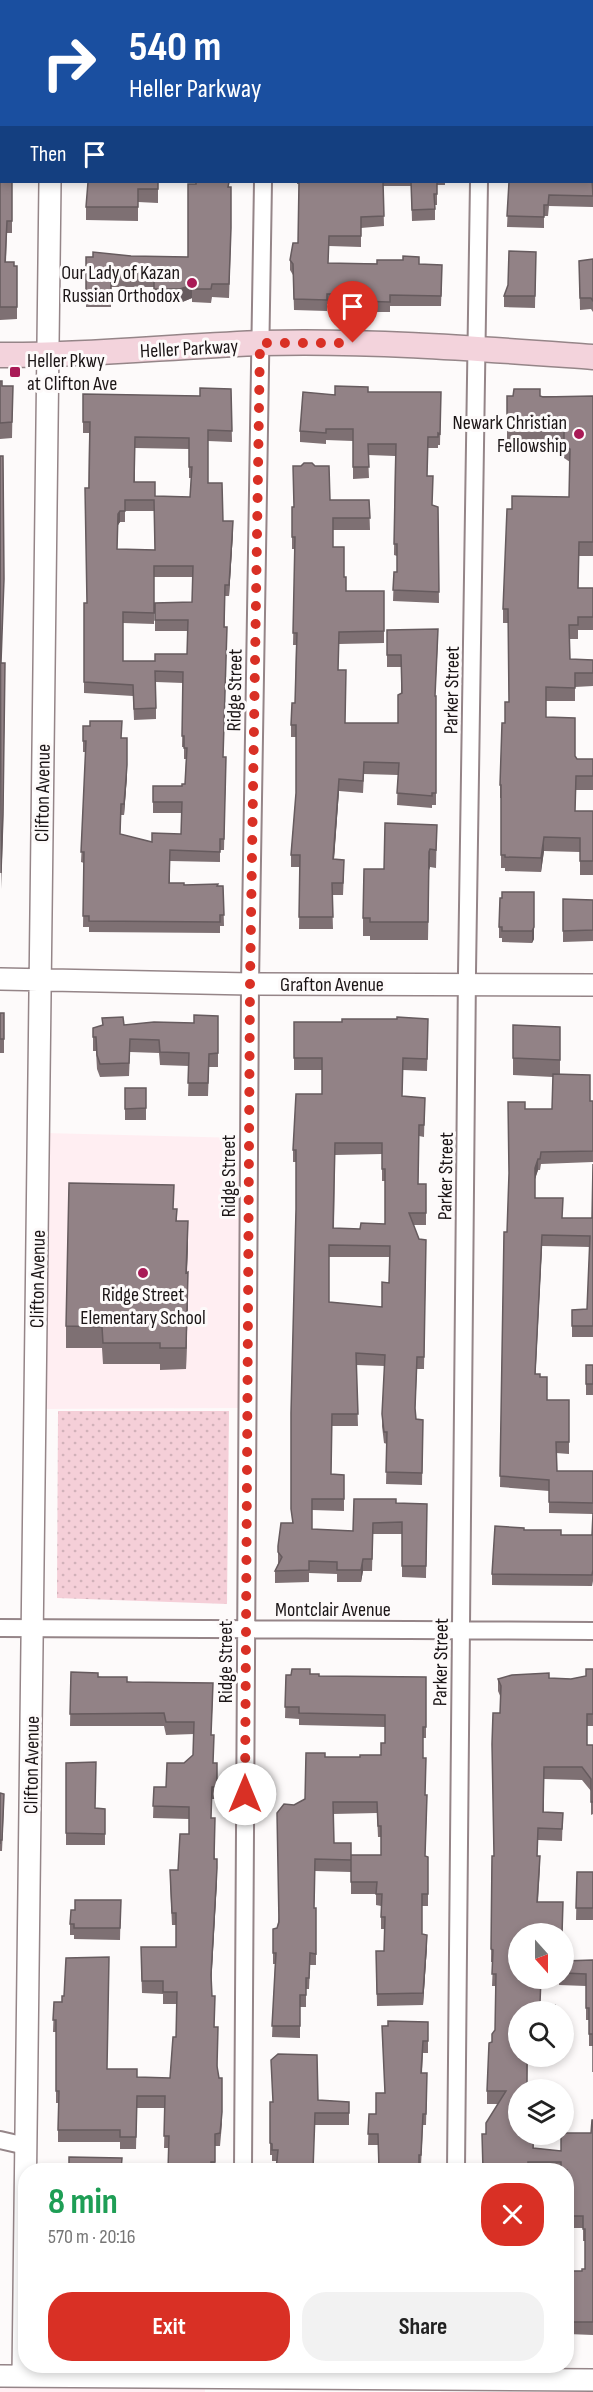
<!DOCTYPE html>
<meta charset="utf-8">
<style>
body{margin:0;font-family:"Sofia Sans Condensed",sans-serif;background:#f2f2f2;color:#222;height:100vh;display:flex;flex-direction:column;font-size:22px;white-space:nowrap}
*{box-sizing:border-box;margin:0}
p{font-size:20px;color:#767676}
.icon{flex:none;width:33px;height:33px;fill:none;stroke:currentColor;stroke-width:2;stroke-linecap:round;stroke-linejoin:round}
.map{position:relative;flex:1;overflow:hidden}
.sheet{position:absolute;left:18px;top:2163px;width:556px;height:210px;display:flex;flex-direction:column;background:#fff;border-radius:24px;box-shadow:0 3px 9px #0003}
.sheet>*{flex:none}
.banner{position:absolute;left:0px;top:0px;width:594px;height:183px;box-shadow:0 3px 9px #0003;background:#1a4fa0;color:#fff;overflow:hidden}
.needle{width:39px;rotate:159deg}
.buttons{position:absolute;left:508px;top:1923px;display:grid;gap:12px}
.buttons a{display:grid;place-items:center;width:66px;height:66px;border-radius:50%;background:#fff;box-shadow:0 3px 9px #0003;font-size:30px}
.pin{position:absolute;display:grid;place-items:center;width:51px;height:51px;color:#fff;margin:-62px -26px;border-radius:50% 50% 50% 0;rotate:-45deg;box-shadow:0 0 6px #0007}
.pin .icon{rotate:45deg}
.me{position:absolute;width:66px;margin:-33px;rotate:0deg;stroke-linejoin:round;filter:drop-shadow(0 0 4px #0008)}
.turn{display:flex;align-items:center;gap:21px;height:126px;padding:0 30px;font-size:27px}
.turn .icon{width:78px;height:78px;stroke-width:2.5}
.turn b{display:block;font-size:42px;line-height:51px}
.then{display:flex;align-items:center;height:57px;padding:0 30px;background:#0003;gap:12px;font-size:22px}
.round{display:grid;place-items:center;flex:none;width:63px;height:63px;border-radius:24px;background:#f2f2f2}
.head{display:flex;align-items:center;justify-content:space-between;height:102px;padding:0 30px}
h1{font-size:36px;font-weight:700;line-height:45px;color:#1e9e55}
.cta{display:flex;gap:12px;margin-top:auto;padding:12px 30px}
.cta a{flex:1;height:69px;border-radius:24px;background:#d93025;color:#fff;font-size:24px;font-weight:700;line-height:69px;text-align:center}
.cta a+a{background:#f2f2f2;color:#222}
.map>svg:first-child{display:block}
</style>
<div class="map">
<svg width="593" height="2392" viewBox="0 0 593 2392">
<defs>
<pattern id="grass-dots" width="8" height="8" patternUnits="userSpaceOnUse" patternTransform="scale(1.5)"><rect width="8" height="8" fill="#f5cfd8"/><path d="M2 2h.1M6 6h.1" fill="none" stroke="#d1b1b9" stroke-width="1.8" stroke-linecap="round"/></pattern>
</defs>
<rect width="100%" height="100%" fill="#fdfafa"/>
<!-- built -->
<path fill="#ffeef2" d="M45 1133 242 1138 241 1408 42 1409Z
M0 2375 205 2377V2392H0Z"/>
<!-- grass -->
<path fill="url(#grass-dots)" d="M58 1411H229L227 1604 57 1598Z"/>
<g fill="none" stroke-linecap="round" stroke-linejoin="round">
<!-- minor casing -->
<g stroke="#958588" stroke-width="20">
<path id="minor" d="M266 2V0
M482 2V0
M0 1628 593 1631
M0 2140 26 2146
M243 2170 250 984 263 182
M456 2170 467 972 479 182"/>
</g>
<!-- tertiary casing -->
<g stroke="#958588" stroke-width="24">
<path id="tertiary" d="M51 2V0
M0 979 250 984 593 985
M0 2376 593 2380
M23 2376 50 182"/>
</g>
<!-- secondary casing -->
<g stroke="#958588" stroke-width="27">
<path id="secondary" d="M0 355C87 356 173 346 260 343 371 340 482 349 593 357"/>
</g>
<!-- minor -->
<use href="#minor" stroke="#fff" stroke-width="16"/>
<!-- tertiary -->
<use href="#tertiary" stroke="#fff" stroke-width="21"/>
<!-- secondary -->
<use href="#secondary" stroke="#f3d3dc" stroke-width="24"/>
</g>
<!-- wall -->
<path fill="#7e7073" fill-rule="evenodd" d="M0 0 2 2V20H0Z
M375 0H445V2H375Z
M0 33 2 182H12V233H7L6 262 14 266H17V319L0 320Z
M593 179V207L549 206 548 216H544V228L507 227 509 182Z
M158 182V203L138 202V221L86 220V207Z
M297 182H445V185H437V205H435V220L412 221 411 186H383L384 226 361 228V247L329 246 328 263 419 264 442 276 441 306H390V312H356V305L327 304V311L294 310 293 275 290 270V260L298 243 299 184H297Z
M196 184 229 187 231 241 229 298 212 297 211 303 192 302V298L180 303 154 302V287H111V307H86V257L131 256 188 257Z
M536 252 535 308 504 307V296Z
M593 259V312L591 309 580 310 579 261Z
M0 381 2 386H13L12 438 0 439Z
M231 389 232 442 208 441V483L223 521 233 532 229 596H225L223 757H226L224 850H220V862L170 861V883L184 885 223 886 224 926H220V933L89 932V927H83L84 863 81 862 86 752H83V726L122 738H127V776L124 815H121L120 834 152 842 181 834 182 813H153V786H182L185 784 186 759H184V747H182L183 683 156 682V719L134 720 133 696 84 693V603H87L89 433H83V394L200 396ZM135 448 189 449V478H191L190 497 155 496 135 482ZM125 511H154L155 550 117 549 118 525 120 522H125ZM154 577H193L192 602 155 603V631H188L187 654 155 661H123V623L154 624Z
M368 392H441L440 445H438V448H428L427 476 432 505 438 507 439 603 393 601 394 572H397V556L394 555 395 456 368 455 369 478 353 479V441L326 440V444L300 442V431L335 395Z
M507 396H593V556H579L578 588H593V630H578V639H569L570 659 593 660V686L575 687V701H546V717L577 759H593V790H576L575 811H593V875H580V852L544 851 541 872 505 871V868H501V798H500V785L505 723 509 702 508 623H503V609L512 509 569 497 570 462 564 458V443H507Z
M330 500H369L370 530H333V547L344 577 346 591H384V643L339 644 338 670 345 723H398L401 693V667H387V630L438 641 435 696H436V805H432V808L397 805 398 775 364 774 363 793 339 791 334 860 344 872 343 895H332L333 929H299L300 867H291V855L296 793V737H291V725L295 703 296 645H293L295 549H292V507Z
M437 825 436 868 430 867 429 870 428 940H370V936H363V918L384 869Z
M534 892V939L532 943 502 942V938H499V927Z
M563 899 593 900V941L563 942Z
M0 1013H4V1053H0Z
M218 1016V1067H209L208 1096H188L189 1066 160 1065 159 1053 130 1052 129 1076 100 1077 97 1069 96 1051H93V1028L124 1025 194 1023Z
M294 1022 428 1031 427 1071 403 1070 402 1096 425 1098 424 1137 419 1136 418 1184H426V1225H413L419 1239 426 1240 424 1369H417L415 1413 416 1419 423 1420 422 1485 386 1484 387 1444 384 1443 382 1426 385 1366 356 1365 358 1426H332L331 1474 344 1475V1511L312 1510V1529L353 1531 396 1503 427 1504 426 1578 402 1577V1534H373L372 1571H363L361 1582H337V1574L309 1573V1582L275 1583V1571L278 1564V1546L292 1523 291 1413 296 1213V1162H293V1150L322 1094V1070H294ZM382 1154V1181H385V1224L360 1229 334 1228 335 1155ZM329 1257H389V1283L382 1307 329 1302Z
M513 1025 560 1027V1074L590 1101H593V1162L541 1164 540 1170H538L535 1179V1198L563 1218H592L593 1164V1337H572V1310L587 1309 590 1247 542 1246 535 1374 540 1377 547 1400H569V1454L556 1453 557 1471H593V1581L592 1586 492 1585V1574L524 1530 561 1535H592L593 1514 549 1513V1491L500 1487 504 1232H507L525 1109H552L553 1077 513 1075Z
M125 1088H146V1120H125Z
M174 1209 177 1221 188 1242 187 1273 188 1294 186 1369 160 1370V1364H103L102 1348H66V1326Z
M586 1365H593V1395H586Z
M593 1669V1726H587V1745H593V1814L591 1815V1791L582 1780 544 1779V1812L563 1813 562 1841 538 1840 537 1856 540 1868 538 1902H563L562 1934H519V2056H528L527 2082 519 2090 534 2148 561 2151 591 2133 593 2120V2335L568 2334 567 2337V2271H582L585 2269V2241H583V2228H567V2170H483L486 2134 498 2104H487V2091L492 2042 495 2030V1986H492L493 1962H491L492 1856H494L501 1698 498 1691V1679L549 1678 571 1679 586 1676Z
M71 1672 213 1695 211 1735 213 1763H217V1799H212L211 1818 217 1880 211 1983 222 2124 220 2146H215V2170H168L169 2148H164L165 2108H137L136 2149H120V2142H58V2103H56V2032H53L54 2002 107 2069 137 2077 170 2078 176 2037V2004H163V1994L142 1993 141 1959 176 1947V1925H172L170 1882 178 1870 189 1834V1819L153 1818 154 1787H166L193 1755 194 1734 166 1735 164 1726H70Z
M310 1674 319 1676 426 1677V1738H423V1758L425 1795 427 1807 425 1856 428 1857V1906H422V1934L427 1946 423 2005 377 2006 376 1951H384V1929H381V1906L376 1905V1894H351V1855H381V1837H378L377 1813 333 1814 334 1843H351V1872L315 1871 314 1908H316V1965H310L309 1989H306V2007H300V2038L272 2037 275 1964H273V1929L277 1928 278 1922 294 1805 305 1799 325 1757H360L381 1755 385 1743V1727L299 1725V1719L285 1718 286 1675Z
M66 1763 95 1808 105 1809V1845H66Z
M0 1793 4 1805 2 1851H0V1855Z
M577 1872H593V1920H576Z
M121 1900 120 1940 74 1939V1935H70V1924L75 1910Z
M593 1960V2085V2046H589V2020H586V1986L559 1985V1978H564V1961Z
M428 2022V2053H423L422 2073 427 2085 426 2125H423L421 2166H419L378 2145H368L369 2114H376L385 2093 382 2026Z
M318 2100 349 2102V2125H315L277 2161H272V2155H270V2102Z"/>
<!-- shaded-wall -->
<path fill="#665b5e" d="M192 285V298L180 303V289Z
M120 511V522L118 525V514Z
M233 521V532L229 596V585Z
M5 663 3 830 1 889V873Z
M127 765V776L124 815V804Z
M339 779V791L333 871V859Z
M544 837V851L541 872V858Z
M430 849V867L429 870 428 940 429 852Z
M534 892V939L532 943V931Z
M538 1159V1170L535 1179V1168Z
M188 1221V1242L186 1294V1273Z
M542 1235V1246L535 1385V1374Z
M188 1272V1294L186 1369V1348Z
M363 1559V1571L361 1582V1570Z
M217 1868V1880L211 1987V1975Z
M427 1935V1946L423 2005V1993Z
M568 2322V2334L567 2337V2324Z"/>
<!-- building -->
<path fill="#928286" stroke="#665b5e" stroke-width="1.5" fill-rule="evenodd" d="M0 0H17V2H2V8H0Z
M89 0H227V2H89Z
M405 0H445V2H405Z
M510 0H593V14L592 2H510Z
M0 33H2V182H12V221H7L5 262H14V266H17V307H0Z
M592 179 593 196 549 195 548 205H544V217L507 216 509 182H592Z
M88 182H158V189H138V207H86Z
M196 182H229L228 187H231V228L229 284H212L211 289H192V285L180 289H154V273L111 274V294L86 293V257H93V252L131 256 188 257V184H196Z
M299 182H383L384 216 361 217V236H329L328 263 377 264V260H403V256L419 257V264L442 265 441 296 390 295V302L356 301V294H327V300L294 299 293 264 290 260 293 243H298Z
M411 182H437V194H434L435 209 412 210Z
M509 251 536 252 535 296H504L508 285Z
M593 259V301L591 298H580L579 261Z
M0 381H2V386H13L12 422 0 423Z
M335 386 368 387V392H441L440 434 438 433V437H428L427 476H433L432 505 438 507 439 592 393 590 394 572H397V544H394L396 444H368L369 467H353V429H326V433L300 431 303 392 335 395Z
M200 388 231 389 232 431 208 430V483H222L223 521H233L229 585H225L224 627H227L223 757H226L224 839H220V852L170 850 169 883H184V885L218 884 217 886H223L224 915H220V922L89 921V916H83L84 852H81L86 741H83V726H90V721H122L121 738H127V765L124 804H121L120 834 152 842V833L181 834 182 802H153V786H182V784H185L187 748H184V736H182L183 672 155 671 156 708 134 709 133 685 84 682V603H87L85 488H89L90 422H83V394L200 396ZM135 437 189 438V467H192L190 497 155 496V482H134ZM125 500H154L155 550 117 549 118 514 120 511H125ZM154 566H193L192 602 155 603V620H188L187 654H155V661H123V612L154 613Z
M514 389H540V396L543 397 593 396V542H579L578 588H593V617H578V625H569L570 659 593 660V673H575V688L546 687V717L575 718V756L577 759H593V776H576L575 811H593V861H580V838L544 837 541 858 505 857V855H501V785H500L502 723H505V702H509L508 609H503L507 509H512V496L569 497 570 449 564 444V429H507V396H513Z
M0 456H3L4 579 1 663H5L3 814 1 873Z
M304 463H312L315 466H329L330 500H369L370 518H333V547H344V577H346V591H384V631L339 632 338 670H346L345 723H398V695L402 693 401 655H387V630L438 629 435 696H436V793H432V796L397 793 399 763 364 762 363 781 339 779 333 859 344 860 343 883H332L333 917H299L300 855H291L296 793V725H291L292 703H295L297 633H293L295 537H292V507H294L293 466H301Z
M385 823 437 825 436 850 430 849 429 852 428 922H370V918H363L364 869H384Z
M502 892H534V927L532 931H502V927H499L500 898H502Z
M563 899 593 900V930L563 931Z
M0 1013H4V1039H0Z
M194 1015 218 1016V1053L209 1054 208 1083H188L189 1053 160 1052 159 1040 130 1039 129 1063 100 1064 97 1055 96 1037H93V1028L103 1025 102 1018 123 1017 124 1025 154 1022 194 1023Z
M397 1017 428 1019 427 1059 403 1058 402 1096 425 1098 424 1125H419L418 1184H426V1213H409L419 1239 426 1240 424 1357H417L415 1408 416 1419 423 1420 422 1473 386 1472 387 1432H384L382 1414 385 1355 356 1353 358 1414H332L331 1474 344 1475V1499H312V1529L353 1531 354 1499H396V1503L427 1504 426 1566H402V1522L373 1523 372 1559H363L361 1570H337V1562L309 1561V1570L275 1571 282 1557 278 1552V1546L281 1523H293L291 1509V1413L296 1209V1150H293L296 1094H322V1058H294V1022H342V1019H397ZM335 1143H382V1169H385V1224L361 1223 360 1229 333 1228ZM329 1245 390 1246 389 1283 382 1282V1307L329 1302Z
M513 1025 560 1027V1060L513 1058Z
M553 1074 590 1075V1101H593V1151L541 1152 540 1159H538L535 1168V1198H563L562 1218H592L593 1164V1326H572V1310L587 1309 590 1236 542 1235 535 1374H540V1377H547V1400H569V1442H556L557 1471H593V1503L549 1502V1480L500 1476 504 1232H507L509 1173 508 1102H525V1109H552Z
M125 1088H146V1108L125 1109Z
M69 1183 174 1185 173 1209H177L176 1221H188L186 1273 188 1272 186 1348H160V1343H103L102 1327 66 1326Z
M586 1365H593V1384H586Z
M593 1513V1570L592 1575 492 1574 495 1526 524 1528V1530H561V1535H592Z
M292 1669H310V1674H319V1676L426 1677V1727H423V1758H426L425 1795H427L425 1856 428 1857V1894H422V1934L427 1935 423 1993 377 1994 376 1951H384L385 1917H381L382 1894H376L377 1882H351V1855H381V1826H378L377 1802H333L334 1843H351V1860L315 1859 314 1908H316V1954L310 1953 309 1978H306V1995H300V2026H272L276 1953H273V1929L277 1928 279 1922 277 1813 284 1804 294 1805 305 1799 306 1753H325V1757H360V1755H381V1743H385V1715L299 1713V1707H285L286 1675H291Z
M586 1669H593V1714H587V1745H593V1802H591V1779L582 1767H544L543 1812 563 1813 562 1829 538 1828 537 1856H540L537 1902H563L562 1934H519V1978H541L540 2003 555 2005V2012H519V2056H527V2090H519V2134H534L533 2148 561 2151V2134H564V2133H591L592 2120H593V2322H568L567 2324V2271H582V2269H585V2229H583V2216H567V2170H561V2162H528V2170H483L482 2134H486V2123L506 2091H487L489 2043 492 2042V2034L495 2030 496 1974H492L493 1950 491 1949 492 1856H494L492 1744 493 1713H500L501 1686 498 1679 512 1675 549 1673V1678L571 1679 586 1676Z
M71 1672 98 1673V1677H127V1682L213 1683 211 1735H214L213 1763H217V1787H212L211 1818H215L214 1859H217V1868L211 1975 212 1996H215L214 2027H218L217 2066 219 2078H222V2112L220 2133 215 2134V2162H211V2170H168L169 2136H164L165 2096H137L136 2137H120V2130H58L59 2091H56V2020H53L54 2002H62V1996H64L66 1958 109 1957 107 2069H137V2077L170 2078 173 2037H176L177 1992H163V1981H142L141 1947H176V1913H172L170 1870H178L180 1834H189V1807L153 1806 154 1787H166L167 1763H184L193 1755 194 1722H166L164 1713 70 1714Z
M96 1762 95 1808 105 1809V1834L66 1833V1763Z
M0 1793 4 1794 2 1840H0V1844Z
M577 1872H593V1908H576Z
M75 1900H121L120 1928H74V1924H70L71 1910H75Z
M593 1960V2072V2034H589V2008H586V1974L564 1973V1961Z
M388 2021 428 2022V2041H423L421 2073H427L426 2114H423L421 2155H419V2170H379L378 2134H368L369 2114H376V2093H385L382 2026H388Z
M278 2054 317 2055 318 2100 349 2102V2113H315L313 2170H276L278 2150H272V2144L270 2143V2102H273L271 2060Z
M69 2157 122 2158 121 2170H69Z"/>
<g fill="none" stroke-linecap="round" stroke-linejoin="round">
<!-- route -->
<path stroke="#d93025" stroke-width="10" stroke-dasharray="0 18" d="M245 1794 250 984 260 343H353"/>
</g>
<!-- markers -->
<g fill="#a91a56" stroke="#fdfafa" stroke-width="2">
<circle cx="192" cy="283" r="6"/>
<rect x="9" y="366" width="12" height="12" rx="3"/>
<circle cx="579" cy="434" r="6"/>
<circle cx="143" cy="1273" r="6"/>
</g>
<g text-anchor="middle" stroke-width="6" stroke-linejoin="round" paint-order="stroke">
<!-- poi labels -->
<g font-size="20" fill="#1b1516" stroke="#fdfafa" text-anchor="end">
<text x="180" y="279">Our Lady of Kazan<tspan x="180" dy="23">Russian Orthodox</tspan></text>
<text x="27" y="367" text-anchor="start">Heller Pkwy<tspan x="27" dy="23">at Clifton Ave</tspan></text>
<text x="567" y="429">Newark Christian<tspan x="567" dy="23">Fellowship</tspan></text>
<text x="143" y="1301" text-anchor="middle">Ridge Street<tspan x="143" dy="23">Elementary School</tspan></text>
</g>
<!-- street labels -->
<g font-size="20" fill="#1b1516" stroke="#fdfafa">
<text transform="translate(189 348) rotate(-3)" y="7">Heller Parkway</text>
<text transform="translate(234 690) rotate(-89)" y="7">Ridge Street</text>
<text transform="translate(451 690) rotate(-89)" y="7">Parker Street</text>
<text transform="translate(42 793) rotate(-89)" y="7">Clifton Avenue</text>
<text x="332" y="991">Grafton Avenue</text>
<text transform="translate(228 1176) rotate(-90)" y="7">Ridge Street</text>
<text transform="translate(445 1176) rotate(-89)" y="7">Parker Street</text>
<text transform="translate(37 1279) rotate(-89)" y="7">Clifton Avenue</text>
<text x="333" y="1616">Montclair Avenue</text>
<text transform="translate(225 1662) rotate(-90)" y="7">Ridge Street</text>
<text transform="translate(440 1662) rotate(-89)" y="7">Parker Street</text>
<text transform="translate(31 1765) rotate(-89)" y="7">Clifton Avenue</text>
</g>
</g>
</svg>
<div class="buttons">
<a><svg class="needle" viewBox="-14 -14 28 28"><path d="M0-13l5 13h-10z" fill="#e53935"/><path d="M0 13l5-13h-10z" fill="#767676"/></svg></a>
<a><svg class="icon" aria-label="search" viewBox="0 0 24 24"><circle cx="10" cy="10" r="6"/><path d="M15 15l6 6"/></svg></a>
<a><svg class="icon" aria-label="layers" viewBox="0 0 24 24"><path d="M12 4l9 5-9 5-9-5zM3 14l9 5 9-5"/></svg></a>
</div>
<div class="pin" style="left:353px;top:343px;background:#d93025"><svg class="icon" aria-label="arrive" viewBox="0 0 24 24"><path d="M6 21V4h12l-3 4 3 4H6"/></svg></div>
<svg class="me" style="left:245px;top:1794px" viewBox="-20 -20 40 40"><circle r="19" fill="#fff"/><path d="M0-13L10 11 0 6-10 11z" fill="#d93025"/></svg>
<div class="banner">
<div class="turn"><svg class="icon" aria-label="right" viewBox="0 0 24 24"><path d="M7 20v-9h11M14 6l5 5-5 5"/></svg><div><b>540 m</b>Heller Parkway</div></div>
<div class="then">Then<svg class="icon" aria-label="arrive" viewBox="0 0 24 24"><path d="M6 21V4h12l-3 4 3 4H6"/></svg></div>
</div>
<section class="sheet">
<div class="head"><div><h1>8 min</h1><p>570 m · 20:16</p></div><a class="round" style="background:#d93025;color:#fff"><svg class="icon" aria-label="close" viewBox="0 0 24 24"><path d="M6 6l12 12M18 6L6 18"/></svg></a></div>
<div class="cta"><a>Exit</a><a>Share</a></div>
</section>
</div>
